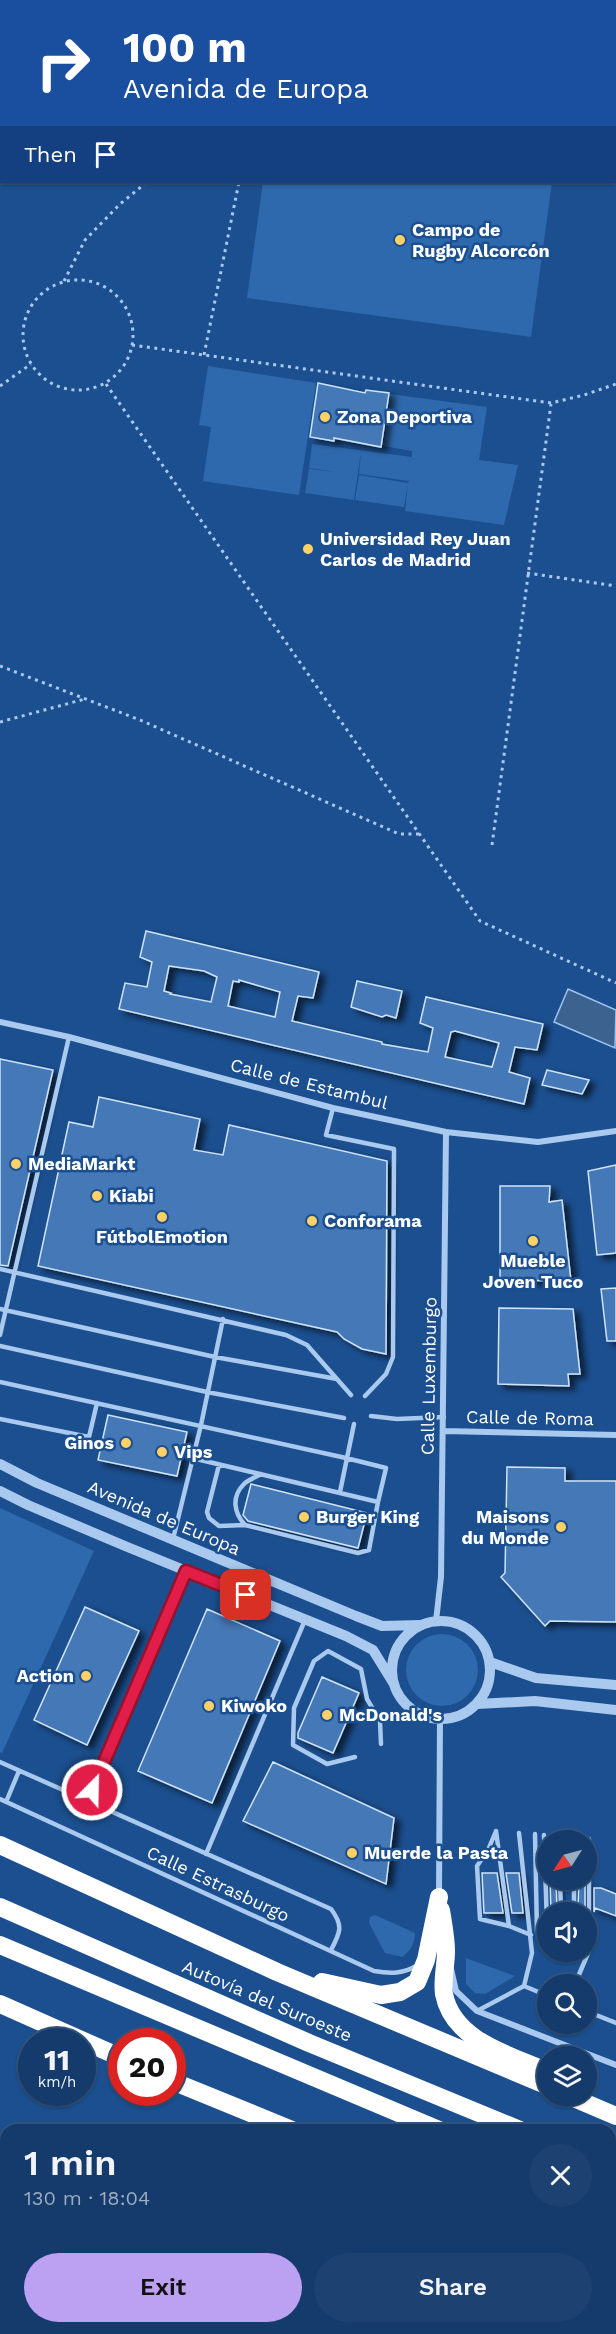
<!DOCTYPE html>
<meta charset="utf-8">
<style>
body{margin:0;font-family:"Work Sans",sans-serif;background:#1d4271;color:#f1f3f6;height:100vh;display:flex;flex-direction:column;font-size:22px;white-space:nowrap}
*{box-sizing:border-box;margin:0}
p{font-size:20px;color:#9dadc1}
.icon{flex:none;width:33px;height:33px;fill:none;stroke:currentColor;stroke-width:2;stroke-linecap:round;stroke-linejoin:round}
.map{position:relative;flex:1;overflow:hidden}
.sheet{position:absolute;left:0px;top:2124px;width:616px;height:210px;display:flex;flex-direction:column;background:#143b6b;border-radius:18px 18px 0 0;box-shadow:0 2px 4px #0004,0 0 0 2px #33557e}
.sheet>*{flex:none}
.banner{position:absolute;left:0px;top:0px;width:616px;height:183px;box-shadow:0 2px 4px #0004,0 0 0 2px #33557e;background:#1a4fa0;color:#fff;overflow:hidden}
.needle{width:39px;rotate:234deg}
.controls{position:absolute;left:537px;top:1830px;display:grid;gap:12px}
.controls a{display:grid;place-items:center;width:60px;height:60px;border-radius:50%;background:#143b6b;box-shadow:0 2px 4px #0004,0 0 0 2px #33557e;font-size:30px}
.speed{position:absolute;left:18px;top:2028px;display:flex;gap:12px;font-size:30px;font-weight:700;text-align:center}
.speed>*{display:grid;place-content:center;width:78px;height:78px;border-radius:50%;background:#143b6b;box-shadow:0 2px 4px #0004,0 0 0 2px #33557e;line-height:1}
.speed small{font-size:15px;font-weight:400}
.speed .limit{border:9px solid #d22;background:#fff;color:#111}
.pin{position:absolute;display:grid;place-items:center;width:51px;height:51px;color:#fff;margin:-26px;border-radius:12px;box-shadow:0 3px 9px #0006}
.me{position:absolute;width:66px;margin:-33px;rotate:23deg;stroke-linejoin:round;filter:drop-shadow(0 0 4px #0008)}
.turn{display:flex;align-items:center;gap:21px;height:126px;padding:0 24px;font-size:27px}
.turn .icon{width:78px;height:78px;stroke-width:2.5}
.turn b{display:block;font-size:42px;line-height:51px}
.then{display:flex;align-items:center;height:57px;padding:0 24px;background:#0003;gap:12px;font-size:22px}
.round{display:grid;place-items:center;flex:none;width:63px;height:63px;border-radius:32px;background:#1d4271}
.headline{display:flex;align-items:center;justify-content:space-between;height:102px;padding:0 24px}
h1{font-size:36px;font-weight:600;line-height:45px}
.button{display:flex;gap:12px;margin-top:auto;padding:12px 24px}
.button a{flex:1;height:69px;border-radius:36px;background:#bca0f2;color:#111;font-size:24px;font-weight:600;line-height:69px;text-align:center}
.button a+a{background:#1d4271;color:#f1f3f6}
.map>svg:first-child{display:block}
</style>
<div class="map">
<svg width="616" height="2334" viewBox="0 0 616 2334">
<defs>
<filter id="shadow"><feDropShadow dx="6" dy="4" stdDeviation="3" flood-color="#0009"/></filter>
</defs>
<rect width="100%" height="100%" fill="#1b4f8f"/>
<!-- green -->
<path fill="#2e69ad" d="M263 182H552L531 337 247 298Z
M208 366 316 383 299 495 203 481 211 427 199 425Z
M390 394 487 407 479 460 518 465 504 525 405 511 408 484 404 507 355 500 359 475 408 483 409 479 408 481 359 474 361 452 354 500 305 493 309 469 336 472 309 468 312 444 412 457V451L383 446Z
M0 1508 94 1551 2 1753 0 1752Z
M406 1670a36 36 0 1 1 72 0a36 36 0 1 1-72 0Z
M375 1915 415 1933C414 1945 412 1949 402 1957L385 1953 369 1923 370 1917Z
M466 1958 515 1976 485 1994 475 1993 466 1984Z"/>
<!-- water -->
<path fill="#3c6290" stroke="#9cc4f0" stroke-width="1.5" d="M568 989 616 1010 615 1048 554 1022Z"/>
<!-- building -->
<path fill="#4478b7" stroke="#cfe3fa" stroke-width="1.5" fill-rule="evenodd" filter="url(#shadow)" d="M318 383 365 393 366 390 389 393 381 447 334 438V441L310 437Z
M146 931 319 972 313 998 298 996 292 1021 382 1042V1044L428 1052 433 1028 420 1023 426 997 543 1024 537 1050 515 1047 509 1072 530 1078 524 1104 119 1009 125 983 147 987 152 962 140 957ZM169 966 204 971 217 977 211 1002 170 994 171 993 164 991ZM239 980 280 992 275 1017 228 1006 233 981 239 982ZM455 1031 499 1043 492 1067 445 1057 451 1032Z
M357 981 402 991 396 1018 386 1015 382 1017 351 1007Z
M0 1059 53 1070 8 1266 0 1265Z
M547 1070 589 1080 582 1094 542 1085Z
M99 1097 200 1119 194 1150 223 1155 229 1125 387 1161 386 1354 362 1349 344 1339 337 1332 38 1266 69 1122 93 1127Z
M616 1165V1253L597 1255 588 1171Z
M500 1186H550L549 1202 562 1200 571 1281 500 1280Z
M616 1288V1341H607L601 1289Z
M499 1308 573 1309 580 1374H568L569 1386 498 1384Z
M108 1415 187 1432 177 1476 98 1460Z
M507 1467 565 1468V1481H616V1622L550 1621 545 1626 501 1577 505 1573Z
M251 1484 367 1513 358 1548 248 1521 243 1515Z
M85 1607 139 1631 87 1745 34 1720Z
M207 1609 280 1641 212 1803 138 1771Z
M322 1677 359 1693 333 1753 298 1738V1733Z
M273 1762 394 1818 386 1884 243 1821Z
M482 1873H497L503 1913H484Z
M506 1873H519L523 1913H512Z
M550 1880H556L557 1912H551Z
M579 1880H585V1912H574L578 1908Z
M594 1888H601L616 1894V1916L595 1908 594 1912Z"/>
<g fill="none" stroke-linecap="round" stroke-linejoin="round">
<!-- path -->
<path stroke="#a9c9ee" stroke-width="3" stroke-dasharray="3 4.5" stroke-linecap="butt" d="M293 0 294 2
M562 2V0
M615 69H616
M615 108H616
M0 156 2 155
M23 335a55 55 0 1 1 110 0a55 55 0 1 1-110 0Z
M64 281 85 240 120 204 147 182
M132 345 551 403 584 395 616 384
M204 355 239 182
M106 384 480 921 616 983
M0 386 31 364
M527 573 616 586
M0 666 140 720 399 834H419
M0 722 85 699
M492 845 551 404"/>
<!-- service -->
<path stroke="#a9c9ee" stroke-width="4.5" d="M333 1108 326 1135 394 1149 393 1357 386 1374 365 1396
M0 1269 286 1335 307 1345 351 1395
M0 1309 215 1357 337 1379
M0 1335 69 1037
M0 1346 207 1392 344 1418
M0 1382 346 1458 386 1468 378 1502 192 1458
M371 1416 397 1419 444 1417
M0 1419 89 1437 97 1403
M219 1465 207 1512 209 1518 219 1526 245 1525
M261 1474C256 1477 248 1480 244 1484 231 1497 234 1513 245 1525L358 1553 369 1550 378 1502
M340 1492 354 1424
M173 1539 201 1425 223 1319
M355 1757 327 1764 293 1745 294 1708 314 1661 328 1651 361 1669 367 1699 380 1721 381 1744
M0 1762 331 1909C344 1926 340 1933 331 1950
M0 1799 374 1971C391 1974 403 1974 418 1965
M6 1802 19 1771
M86 1802 186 1571
M496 1831 488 1850 477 1866 480 1919 509 1926
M496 1831 509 1926 531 1935
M519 1833 532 1953 524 1986
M535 1834 537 1932
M544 1835 547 1925
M559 1836V1840
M574 1840V1837
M206 1854 305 1620
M560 1880 561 1912
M566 1912 574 1907V1880
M575 1984 589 1951V1839
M477 2011 524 1986 548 1996
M586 2011 616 2023"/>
<!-- minor -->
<path stroke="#a9c9ee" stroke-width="6" d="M0 1022 69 1037 333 1108 446 1132 538 1142 616 1131
M444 1431 616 1435
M436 1621 441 1577 446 1132
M439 1895 440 1719
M451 1969 456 1991 477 2011 616 2065"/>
<!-- tertiary -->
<path stroke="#a9c9ee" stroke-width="10" d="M0 1464 37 1483 356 1616 382 1626 420 1625
M0 1491 28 1505 125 1546 346 1636 373 1650 394 1684
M392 1670a49 49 0 1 1 98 0a49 49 0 1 1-98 0Z
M490 1662 536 1678 616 1685
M477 1704 535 1701 616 1710"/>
<!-- motorway -->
<path stroke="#fff" stroke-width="18" d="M0 1845 277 1972 548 2086
M0 1907 309 2043 520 2130
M441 1910C443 1923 446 1938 446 1951 446 1965 442 1980 444 1994 453 2041 510 2055 548 2072
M0 1945 439 2130
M322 1982 381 1995 400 1992 417 1982 426 1960 439 1897
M0 2004 122 2058
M172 2081 292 2130
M569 2096 616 2116
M610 2165 616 2167
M610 2200 616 2203
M610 2256 616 2259
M610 2302 616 2305"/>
</g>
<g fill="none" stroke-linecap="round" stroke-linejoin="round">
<!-- route casing -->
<g stroke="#92132f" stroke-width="15">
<path id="route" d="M92 1790 186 1571 246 1595"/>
</g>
<!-- route -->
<use href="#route" stroke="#e11d48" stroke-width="10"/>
</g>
<!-- markers -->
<g fill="#ffd166" stroke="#1b4f8f" stroke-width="2">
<circle cx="400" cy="240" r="6"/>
<circle cx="325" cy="417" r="6"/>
<circle cx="308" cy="549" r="6"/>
<circle cx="16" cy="1164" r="6"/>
<circle cx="97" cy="1196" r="6"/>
<circle cx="162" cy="1217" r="6"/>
<circle cx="312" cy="1221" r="6"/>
<circle cx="533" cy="1241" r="6"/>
<circle cx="126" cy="1443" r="6"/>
<circle cx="162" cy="1452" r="6"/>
<circle cx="304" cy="1517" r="6"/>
<circle cx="561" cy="1527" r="6"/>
<circle cx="86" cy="1676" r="6"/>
<circle cx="209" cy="1706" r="6"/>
<circle cx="327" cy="1715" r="6"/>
<circle cx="352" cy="1853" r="6"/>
</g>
<g text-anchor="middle" stroke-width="5" stroke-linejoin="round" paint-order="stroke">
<!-- poi labels -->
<g font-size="18" font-weight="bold" fill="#fff" stroke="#1b4f8f" text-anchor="start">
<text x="412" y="236">Campo de<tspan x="412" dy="21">Rugby Alcorcón</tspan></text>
<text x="337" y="423">Zona Deportiva</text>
<text x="320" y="545">Universidad Rey Juan<tspan x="320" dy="21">Carlos de Madrid</tspan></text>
<text x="28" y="1170">MediaMarkt</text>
<text x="109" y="1202">Kiabi</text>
<text x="324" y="1227">Conforama</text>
<text x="162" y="1243" text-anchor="middle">FútbolEmotion</text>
<text x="533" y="1267" text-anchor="middle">Mueble<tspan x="533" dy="21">Joven Tuco</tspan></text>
<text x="114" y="1449" text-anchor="end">Ginos</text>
<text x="174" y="1458">Vips</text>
<text x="316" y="1523">Burger King</text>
<text x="549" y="1523" text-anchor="end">Maisons<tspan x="549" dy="21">du Monde</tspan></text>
<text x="74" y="1682" text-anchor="end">Action</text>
<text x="221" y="1712">Kiwoko</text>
<text x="339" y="1721">McDonald's</text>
<text x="364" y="1859">Muerde la Pasta</text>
</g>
<!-- street labels -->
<g font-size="18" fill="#fff" stroke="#1b4f8f">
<text transform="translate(309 1084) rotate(14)" y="6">Calle de Estambul</text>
<text transform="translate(429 1376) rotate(-89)" y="6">Calle Luxemburgo</text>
<text transform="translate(530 1418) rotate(1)" y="6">Calle de Roma</text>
<text transform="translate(164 1518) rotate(23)" y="6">Avenida de Europa</text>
<text transform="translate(218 1884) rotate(25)" y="6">Calle Estrasburgo</text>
<text transform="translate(267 2001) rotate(23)" y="6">Autovía del Suroeste</text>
</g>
</g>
</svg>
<div class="controls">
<a><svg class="needle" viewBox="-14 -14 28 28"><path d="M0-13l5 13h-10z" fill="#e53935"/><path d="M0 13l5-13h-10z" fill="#9dadc1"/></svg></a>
<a><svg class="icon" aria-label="sound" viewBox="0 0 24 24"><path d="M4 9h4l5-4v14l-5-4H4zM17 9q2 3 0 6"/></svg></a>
<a><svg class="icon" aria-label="search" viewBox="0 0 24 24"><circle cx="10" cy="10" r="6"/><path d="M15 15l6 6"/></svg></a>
<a><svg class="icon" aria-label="layers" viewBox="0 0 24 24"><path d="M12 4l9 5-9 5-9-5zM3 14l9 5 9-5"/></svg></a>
</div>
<div class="speed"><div>11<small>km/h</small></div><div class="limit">20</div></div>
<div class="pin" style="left:246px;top:1595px;background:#d93025"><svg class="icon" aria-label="arrive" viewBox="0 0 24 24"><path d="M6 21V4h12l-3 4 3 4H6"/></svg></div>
<svg class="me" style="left:92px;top:1790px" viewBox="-20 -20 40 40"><circle r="17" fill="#e11d48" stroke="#fff" stroke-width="3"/><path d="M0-11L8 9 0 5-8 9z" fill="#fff"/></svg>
<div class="banner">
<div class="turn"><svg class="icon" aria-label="right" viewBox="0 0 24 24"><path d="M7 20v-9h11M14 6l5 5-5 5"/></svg><div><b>100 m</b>Avenida de Europa</div></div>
<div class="then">Then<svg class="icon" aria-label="arrive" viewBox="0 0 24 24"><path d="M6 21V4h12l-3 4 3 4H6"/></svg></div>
</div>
<section class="sheet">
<div class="headline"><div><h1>1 min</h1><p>130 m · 18:04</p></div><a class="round"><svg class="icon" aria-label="close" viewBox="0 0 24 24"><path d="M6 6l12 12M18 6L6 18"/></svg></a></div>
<div class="button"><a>Exit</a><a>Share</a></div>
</section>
</div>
